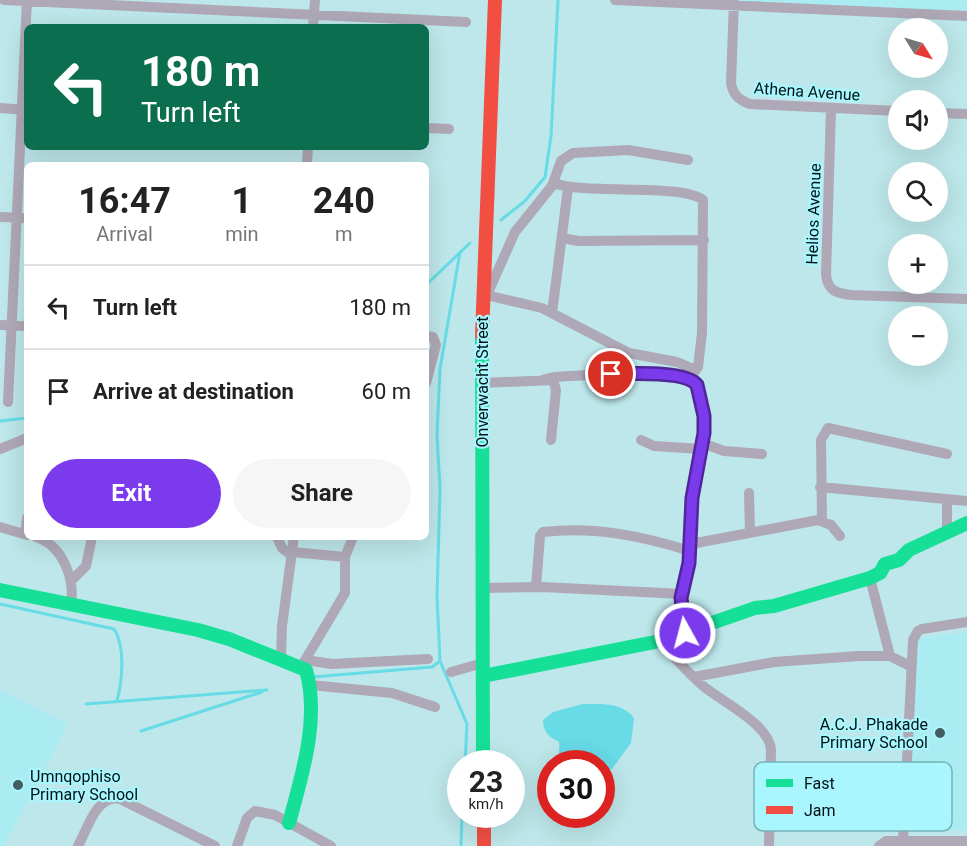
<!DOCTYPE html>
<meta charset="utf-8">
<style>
body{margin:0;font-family:Roboto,sans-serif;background:#f6f6f6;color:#222;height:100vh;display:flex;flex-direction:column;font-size:22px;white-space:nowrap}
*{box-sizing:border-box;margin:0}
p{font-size:20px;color:#767676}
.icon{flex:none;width:33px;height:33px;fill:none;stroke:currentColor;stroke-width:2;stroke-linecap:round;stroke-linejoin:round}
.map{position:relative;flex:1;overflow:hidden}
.sheet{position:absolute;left:24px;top:162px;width:405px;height:378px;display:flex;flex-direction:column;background:#fff;border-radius:9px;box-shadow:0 6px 24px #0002}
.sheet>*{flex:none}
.banner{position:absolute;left:24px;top:24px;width:405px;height:126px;border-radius:9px;box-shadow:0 6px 24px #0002;background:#0b6e4f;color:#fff;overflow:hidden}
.needle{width:39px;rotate:127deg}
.fabs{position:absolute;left:888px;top:18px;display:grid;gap:12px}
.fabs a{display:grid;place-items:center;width:60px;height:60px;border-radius:50%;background:#fff;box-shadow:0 6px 24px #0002;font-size:30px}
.speed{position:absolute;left:447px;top:750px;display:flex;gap:12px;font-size:30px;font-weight:700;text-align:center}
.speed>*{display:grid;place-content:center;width:78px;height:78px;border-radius:50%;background:#fff;box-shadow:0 6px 24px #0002;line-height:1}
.speed small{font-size:15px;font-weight:400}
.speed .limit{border:9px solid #d22;background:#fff;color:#111}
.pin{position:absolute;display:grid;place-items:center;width:51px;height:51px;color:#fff;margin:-26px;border:3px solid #fff;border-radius:50%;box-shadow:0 2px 6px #0007}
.me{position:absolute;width:66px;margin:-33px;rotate:353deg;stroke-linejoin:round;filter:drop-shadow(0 0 4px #0008)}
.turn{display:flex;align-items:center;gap:21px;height:126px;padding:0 18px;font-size:27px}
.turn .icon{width:78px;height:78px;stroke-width:2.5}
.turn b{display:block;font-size:42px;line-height:51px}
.eta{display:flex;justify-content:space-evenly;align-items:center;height:102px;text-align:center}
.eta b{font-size:36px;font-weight:700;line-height:42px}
.primary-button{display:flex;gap:12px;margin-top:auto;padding:12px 18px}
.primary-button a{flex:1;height:69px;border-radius:36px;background:#7c3aed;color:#fff;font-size:24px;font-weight:700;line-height:69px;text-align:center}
.primary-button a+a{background:#f6f6f6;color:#222}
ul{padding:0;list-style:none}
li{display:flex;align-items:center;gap:18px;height:84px;padding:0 18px;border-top:2px solid #e0e0e0}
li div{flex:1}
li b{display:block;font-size:22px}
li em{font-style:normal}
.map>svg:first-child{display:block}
</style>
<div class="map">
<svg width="967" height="846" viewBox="0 0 967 846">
<rect width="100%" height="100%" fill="#bde7ea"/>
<!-- built -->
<path fill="#aaecf2" d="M734 0H967V16L734 5Z
M967 632V831L909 828 918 638Z
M0 690 68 724 4 846H0Z"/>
<!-- water -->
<path fill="#67dbe6" d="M583 704C602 704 622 702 634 718L631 743 612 769H602V764C591 764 564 769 559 757 558 752 560 748 559 742 549 737 543 732 543 720L553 712Z"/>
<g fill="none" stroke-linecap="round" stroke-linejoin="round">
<!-- stream -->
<path stroke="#67dbe6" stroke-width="3" d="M501 220 525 201 545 177 551 136 558 0
M426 285 470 243
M0 421 27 418
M0 604 114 629C126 647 122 682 117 701
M440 661 467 724 465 764
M313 677 432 667 440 661 437 597 440 489 437 435 440 369 460 252
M86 704 267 690
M141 731 262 692
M461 846 462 814"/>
<!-- street -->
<path stroke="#afa8b6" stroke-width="10" d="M4 0 466 22
M615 0 967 16
M734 0 731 83C733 95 739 100 750 104L898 111
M313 27 315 0
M0 108 27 110
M831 109 826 275C828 291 836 293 851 295L967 299
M938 113 967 114
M426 128 449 129
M307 165 308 147
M553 183C586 195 683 183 703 200L702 333 698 367 689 379
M0 217 27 218
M562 238 578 241 704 240
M482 294 542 308 629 353 677 362 696 370
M487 295 515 232 552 186 561 161 573 153 628 150 688 160
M552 313 568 188
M0 325 27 326
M426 336 433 337 436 345 426 383
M542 380 554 377C580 376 682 366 697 385L704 416V433L692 498 689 563 681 599 685 633
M482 383 553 380 556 390 551 440
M8 402 27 0
M641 440 654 446 701 449
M702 443 724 451 762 454
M0 449 27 438
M820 487 967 501
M749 493 750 531
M947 499V532
M822 520 821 440 828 428 947 454
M0 527 27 535
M25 534 27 518
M36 537C62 545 75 578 71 603
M277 537 282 548 291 555
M691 544 818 520 831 525 840 536
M292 552 345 557
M870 578 890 656
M71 581 86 566 92 537
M536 587 540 536 543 532C594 526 642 536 690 551
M483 588 542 587 683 594
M660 641C673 656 687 672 702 685 720 701 770 724 771 750L769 846
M281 658 282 626 294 537
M305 660 332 664 428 659
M301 667 345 593V557L353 537
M451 672 483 663
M694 677 774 662 859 656H890L910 666
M310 685 392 693 435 707
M903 841 913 640 918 631 922 629 967 622
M78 846C87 830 97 793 120 799L215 846
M237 846 247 818 255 811 275 815 331 846
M879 846 886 841H967"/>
<!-- fast -->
<path stroke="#16e098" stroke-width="14" d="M482 335 483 764
M0 590 198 630 229 639 306 670C320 719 302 775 289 823
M483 676 660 641 755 608 774 606 870 578 880 573 885 564 899 560 909 550 967 523"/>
<!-- jam -->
<path stroke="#f24e42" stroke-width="14" d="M482 335 495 0
M484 814V846"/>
</g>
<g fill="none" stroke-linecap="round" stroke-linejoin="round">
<!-- route casing -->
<g stroke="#51269a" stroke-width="15">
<path id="route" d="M611 374C629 374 686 370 697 385L704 416V433L692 498 689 563 681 598 685 633"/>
</g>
<!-- route -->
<use href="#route" stroke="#7c3aed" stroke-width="10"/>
</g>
<!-- markers -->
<g fill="#425d60" stroke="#a9f6fe" stroke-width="2">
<circle cx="940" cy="733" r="6"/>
<circle cx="18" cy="785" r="6"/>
</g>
<g text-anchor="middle" stroke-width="4.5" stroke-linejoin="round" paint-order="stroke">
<!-- street labels -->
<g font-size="16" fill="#001316" stroke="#a9f6fe">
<text transform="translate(807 91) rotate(4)" y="6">Athena Avenue</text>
<text transform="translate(813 214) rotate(-88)" y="6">Helios Avenue</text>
<text transform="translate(482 382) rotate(-90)" y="6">Onverwacht Street</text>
</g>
<!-- poi labels -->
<g font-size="16" fill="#001316" stroke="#a9f6fe" text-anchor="end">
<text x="928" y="730">A.C.J. Phakade<tspan x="928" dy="18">Primary School</tspan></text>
<text x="30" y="782" text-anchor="start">Umnqophiso<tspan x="30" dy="18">Primary School</tspan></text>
</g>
</g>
<!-- legend -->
<rect x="754" y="762" width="198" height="69" rx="9" fill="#a9f6fe" stroke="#76b2b8" stroke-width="1.5"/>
<rect x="766" y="779" width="27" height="8" fill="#16e098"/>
<rect x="766" y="806" width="27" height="8" fill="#f24e42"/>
<g font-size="16" fill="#001316">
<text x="804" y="789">Fast</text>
<text x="804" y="816">Jam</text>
</g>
</svg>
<div class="fabs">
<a><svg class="needle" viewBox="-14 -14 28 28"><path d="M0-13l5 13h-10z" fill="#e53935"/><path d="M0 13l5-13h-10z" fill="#767676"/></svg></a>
<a><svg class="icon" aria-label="sound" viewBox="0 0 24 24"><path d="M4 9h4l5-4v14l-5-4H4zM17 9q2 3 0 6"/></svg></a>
<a><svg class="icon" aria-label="search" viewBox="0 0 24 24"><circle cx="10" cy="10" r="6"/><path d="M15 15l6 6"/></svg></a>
<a>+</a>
<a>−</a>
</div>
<div class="speed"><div>23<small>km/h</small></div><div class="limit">30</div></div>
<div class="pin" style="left:611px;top:374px;background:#d93025"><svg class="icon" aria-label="arrive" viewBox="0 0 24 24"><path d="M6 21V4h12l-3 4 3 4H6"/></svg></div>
<svg class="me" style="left:685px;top:633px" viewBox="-20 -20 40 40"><circle r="17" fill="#7c3aed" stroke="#fff" stroke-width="3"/><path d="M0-11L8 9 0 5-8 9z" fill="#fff"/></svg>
<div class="banner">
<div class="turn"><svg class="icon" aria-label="left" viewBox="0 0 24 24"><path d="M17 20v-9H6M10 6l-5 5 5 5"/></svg><div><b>180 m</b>Turn left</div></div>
</div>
<section class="sheet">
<div class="eta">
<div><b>16:47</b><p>Arrival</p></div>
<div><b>1</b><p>min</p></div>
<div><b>240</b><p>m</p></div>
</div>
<ul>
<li><svg class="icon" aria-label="left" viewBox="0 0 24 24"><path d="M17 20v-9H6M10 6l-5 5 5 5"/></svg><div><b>Turn left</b></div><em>180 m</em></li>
<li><svg class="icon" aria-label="arrive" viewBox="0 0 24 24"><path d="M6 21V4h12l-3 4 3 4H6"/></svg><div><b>Arrive at destination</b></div><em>60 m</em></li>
</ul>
<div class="primary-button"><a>Exit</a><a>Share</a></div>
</section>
</div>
